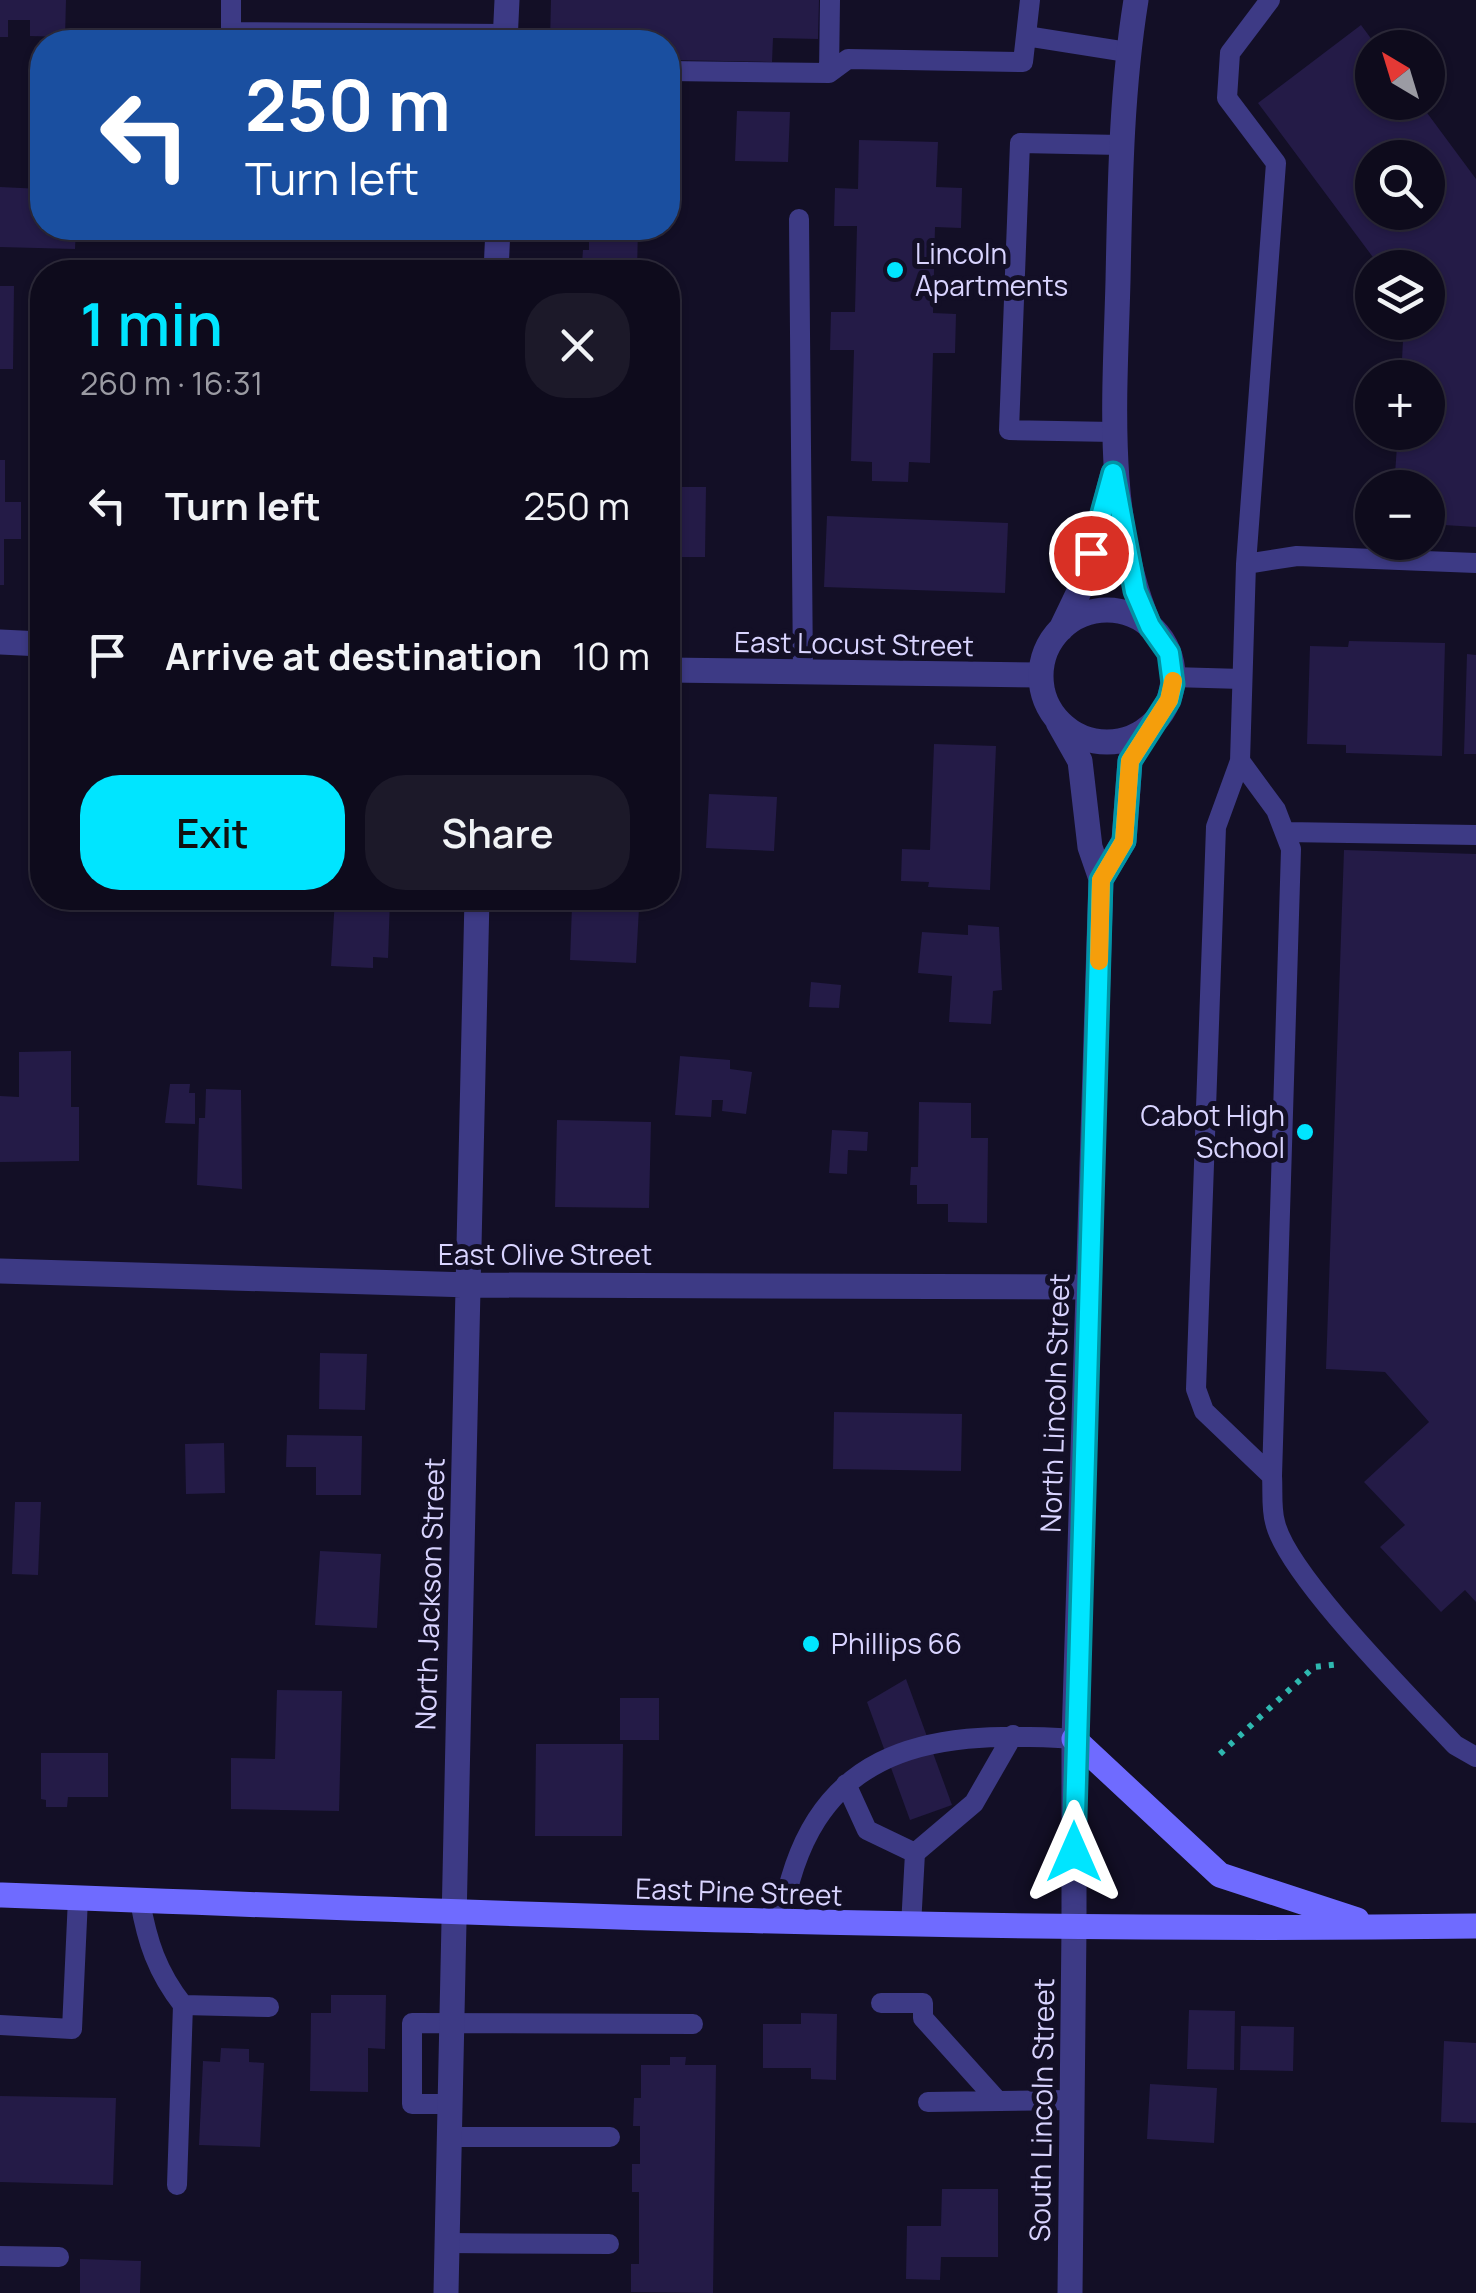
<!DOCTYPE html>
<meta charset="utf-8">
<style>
body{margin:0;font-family:Manrope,sans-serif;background:#1c1929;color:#f1f3f6;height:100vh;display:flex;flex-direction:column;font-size:38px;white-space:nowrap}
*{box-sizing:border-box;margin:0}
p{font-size:32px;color:#9b9ba3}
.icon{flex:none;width:55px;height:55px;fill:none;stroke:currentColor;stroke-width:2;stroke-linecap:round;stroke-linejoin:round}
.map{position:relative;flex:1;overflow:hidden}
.panel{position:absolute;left:30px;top:260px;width:650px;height:650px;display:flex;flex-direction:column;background:#0e0b1c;border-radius:40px;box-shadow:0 2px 8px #0004,0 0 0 2px #2e2b3b}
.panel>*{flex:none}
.top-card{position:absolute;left:30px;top:30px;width:650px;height:210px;border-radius:40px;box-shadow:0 2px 8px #0004,0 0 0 2px #2e2b3b;background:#1a4fa0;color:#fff;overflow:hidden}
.needle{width:65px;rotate:322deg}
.tools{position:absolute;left:1355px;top:30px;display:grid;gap:20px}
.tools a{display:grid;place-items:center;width:90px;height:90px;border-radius:50%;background:#0e0b1c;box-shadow:0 2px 8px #0004,0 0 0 2px #2e2b3b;font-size:50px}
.pin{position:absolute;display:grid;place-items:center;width:85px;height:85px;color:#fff;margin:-42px;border:5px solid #fff;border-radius:50%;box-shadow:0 2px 10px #0007}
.me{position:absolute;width:110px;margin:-55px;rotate:0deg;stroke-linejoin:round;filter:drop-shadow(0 0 8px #0008)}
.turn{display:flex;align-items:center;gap:35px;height:210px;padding:0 50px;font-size:45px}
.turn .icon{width:130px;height:130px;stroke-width:2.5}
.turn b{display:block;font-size:70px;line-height:85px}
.round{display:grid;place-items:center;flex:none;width:105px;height:105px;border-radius:40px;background:#1c1929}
.headline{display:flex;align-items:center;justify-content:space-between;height:170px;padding:0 50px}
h1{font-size:60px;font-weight:600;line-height:75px;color:#00e5ff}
.button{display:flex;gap:20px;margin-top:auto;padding:20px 50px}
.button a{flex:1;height:115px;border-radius:40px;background:#00e5ff;color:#111;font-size:40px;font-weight:600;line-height:115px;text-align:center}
.button a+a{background:#1c1929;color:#f1f3f6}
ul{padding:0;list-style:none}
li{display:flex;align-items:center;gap:30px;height:150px;padding:0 50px}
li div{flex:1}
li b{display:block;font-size:38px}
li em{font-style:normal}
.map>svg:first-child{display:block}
</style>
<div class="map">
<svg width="1476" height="2293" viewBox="0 0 1476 2293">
<rect width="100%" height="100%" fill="#130f26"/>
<!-- building -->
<path fill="#241b47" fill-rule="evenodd" d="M0 0H66L65 37 30 36V20H8V37H0Z
M551 0H819L818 39 773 38 772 62 668 60V42H550Z
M1361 25 1378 48H1372V102H1419L1476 179V527L1428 524V488H1394L1398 432H1428V378H1401L1404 322H1428V268H1381L1258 103ZM1372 158H1428V212H1372Z
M737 111 790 112 788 162 735 161Z
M859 140 938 142 936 187 962 188 961 228 935 227 933 313 956 314 955 353H933L930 463 909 462 908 482 872 481V462L851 461 854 350H830L831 312H855L857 226H834L835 188 858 189Z
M0 187 42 189V228H76L75 249 0 247Z
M589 228H638L637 272H588V263H582L583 250H589Z
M338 265 408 267V272H338Z
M0 286H14L13 369H0Z
M0 460H5V502H21V539H4V585H0Z
M668 487H706L705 557H668Z
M827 516 1008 523 1005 593 824 587Z
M1349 641 1445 643 1442 756 1346 753V745L1307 744 1310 646 1348 647Z
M1467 654 1476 655V754H1464Z
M934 744 996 746 990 890 928 887 929 882 901 881 902 849 930 850Z
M709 794 777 797 774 851 706 848Z
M1344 850 1476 854V1602L1465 1590 1441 1612 1380 1547 1405 1525 1364 1482 1429 1422 1385 1372 1326 1369Z
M335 898H390L388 958 373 957V968L331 966Z
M572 906 639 908 636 963 570 960Z
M968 925 999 927 1002 990 993 991 991 1024 949 1022 952 976 918 973 922 932 968 935Z
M811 982 841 985 839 1008 809 1007Z
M71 1051V1107H79V1161L0 1162V1096L19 1097V1052Z
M680 1056 730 1060V1069L752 1072 746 1114 722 1111 723 1100H712L711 1117 675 1115Z
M170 1084H190L189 1093H195V1124L165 1123Z
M206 1089 241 1090 242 1189 197 1185 199 1118H205Z
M919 1102 971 1103V1138H988L987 1223 948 1222V1204H917V1185H910L911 1167H918Z
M557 1120 651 1122 649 1208 555 1207Z
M832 1130 868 1132 867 1151 848 1150 847 1174 829 1173Z
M320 1353 367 1354 365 1410 319 1409Z
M834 1412 962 1414 961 1471 833 1469Z
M287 1435 362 1436 361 1495H316V1467H286Z
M224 1443 225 1493 186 1494 185 1444Z
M15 1502H41L38 1575 12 1574Z
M320 1551 381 1554 377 1628 315 1625Z
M906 1679 952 1805 910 1820 867 1702Z
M277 1690 342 1691 339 1811 231 1809V1758L275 1759Z
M620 1698H659V1740H620Z
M536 1744H623L622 1836H535Z
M41 1753H108V1797H68L67 1807H46V1800L41 1799Z
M331 1995H386L385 2049 368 2048V2092L310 2091 311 2013H331Z
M1189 2010 1235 2011 1234 2070 1187 2069Z
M801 2013 837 2014 836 2080 811 2079V2068H763V2024H801Z
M1241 2026 1294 2027 1293 2071 1240 2070Z
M1444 2041 1476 2043V2123L1441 2122Z
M221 2048 249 2049V2062L264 2063 260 2147 199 2145 203 2061 220 2062Z
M670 2057H686L685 2065H716L713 2293 631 2292V2264H639V2192H632V2164H640V2126H633L634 2098H641V2065H670Z
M1150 2084 1217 2088 1214 2143 1147 2139Z
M0 2096 116 2098 113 2185 0 2182Z
M942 2189H998V2257H941L940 2280 906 2279 907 2226H941Z
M80 2259 141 2261 140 2293H80Z"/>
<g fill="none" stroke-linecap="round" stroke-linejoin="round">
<!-- path -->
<path stroke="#2fb8b0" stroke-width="6" stroke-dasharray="5 8" stroke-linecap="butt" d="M1220 1754 1314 1667 1341 1664"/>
<!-- service -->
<path stroke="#3d3a85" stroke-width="20" d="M231 0V32L505 34
M830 0 829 73 848 59 1023 62 1030 0
M1270 0 1230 53 1227 98 1276 163 1246 564 1240 761 1276 810 1291 849 1272 1476C1273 1491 1271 1508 1275 1522 1286 1574 1414 1701 1455 1745L1476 1757
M1026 36 1127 52
M668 71 829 73
M799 219 803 674
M1114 432 1009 430 1020 143 1121 145
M1246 564 1297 556 1476 563
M1172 677 1242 679
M1240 761 1216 827 1196 1389 1204 1411 1272 1476
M1285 832 1476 835
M846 1784 867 1830 915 1853
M140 1901C147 1941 157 1972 183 2005L177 2185
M781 1923C808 1750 921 1728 1074 1739
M911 1926 915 1853 974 1803 1013 1735
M881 2003H923V2018L996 2099
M183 2005 269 2007
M0 2025 72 2029 78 1898
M928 2102 1073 2100
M448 2104H412V2023L693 2024
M447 2137H610
M446 2243 609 2244
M0 2256 59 2257"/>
<!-- minor -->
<path stroke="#3d3a85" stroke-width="25" d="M505 42 507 0
M496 272 498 228
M0 642 42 644
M668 670 1040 675
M0 1271 470 1285 1089 1287
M446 2293C452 1828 469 1363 477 898
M1070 2293 1074 1928"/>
<!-- tertiary -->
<path stroke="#3d3a85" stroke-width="25" d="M1136 0C1121 93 1120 187 1118 281 1115 397 1104 518 1150 627
M1041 676a66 66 0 1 1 132 0a66 66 0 1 1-132 0Z
M1061 629 1086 577 1113 473
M1058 722 1080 761 1090 847 1101 879 1074 1739V1928
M1101 879 1124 841 1130 761 1150 726"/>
<!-- secondary -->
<path stroke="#6f6bff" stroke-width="25" d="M1074 1739 1220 1875 1357 1920
M0 1895C492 1914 983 1933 1476 1926"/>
</g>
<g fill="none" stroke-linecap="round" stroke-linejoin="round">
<!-- route casing -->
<g stroke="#0095a6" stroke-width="25">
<path id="route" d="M1074 1852 1101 880 1124 841 1130 761 1169 700 1173 684 1169 653 1150 626 1135 591 1113 473 1091 553"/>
</g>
<!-- route -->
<use href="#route" stroke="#00e5ff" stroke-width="18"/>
<!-- slow -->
<path stroke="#f59e0b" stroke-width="18" d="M1099 961 1101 880 1124 841 1130 761 1169 700 1173 681"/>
</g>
<!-- markers -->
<g fill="#00e5ff" stroke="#130f26" stroke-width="4">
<circle cx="895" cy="270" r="10"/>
<circle cx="1305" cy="1132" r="10"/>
<circle cx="811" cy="1644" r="10"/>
</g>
<g text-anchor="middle" stroke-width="10" stroke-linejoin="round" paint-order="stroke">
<!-- poi labels -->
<g font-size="28" fill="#d9d4ff" stroke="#130f26" text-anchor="start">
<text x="915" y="264">Lincoln<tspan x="915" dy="32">Apartments</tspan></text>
<text x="1285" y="1126" text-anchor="end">Cabot High<tspan x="1285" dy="32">School</tspan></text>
<text x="831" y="1654">Phillips 66</text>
</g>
<!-- street labels -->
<g font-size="28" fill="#d9d4ff" stroke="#130f26">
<text transform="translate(854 644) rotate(1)" y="10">East Locust Street</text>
<text x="545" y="1265">East Olive Street</text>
<text transform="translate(1055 1403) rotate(-88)" y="10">North Lincoln Street</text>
<text transform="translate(430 1594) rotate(-88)" y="10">North Jackson Street</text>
<text transform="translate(739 1892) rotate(2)" y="10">East Pine Street</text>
<text transform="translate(1042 2110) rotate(-89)" y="10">South Lincoln Street</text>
</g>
</g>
</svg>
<div class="tools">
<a><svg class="needle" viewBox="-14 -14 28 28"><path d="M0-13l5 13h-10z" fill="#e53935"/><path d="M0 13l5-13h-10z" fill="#9b9ba3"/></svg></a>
<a><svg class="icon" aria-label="search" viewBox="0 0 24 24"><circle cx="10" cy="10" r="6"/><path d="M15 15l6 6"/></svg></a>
<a><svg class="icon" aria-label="layers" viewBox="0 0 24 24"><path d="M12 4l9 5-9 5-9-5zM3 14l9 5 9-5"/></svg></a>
<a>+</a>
<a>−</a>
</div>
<div class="pin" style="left:1091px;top:553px;background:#d93025"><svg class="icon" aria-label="arrive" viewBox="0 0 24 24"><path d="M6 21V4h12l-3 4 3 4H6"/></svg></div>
<svg class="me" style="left:1074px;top:1852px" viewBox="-20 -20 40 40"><path d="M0-17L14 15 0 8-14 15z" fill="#00e5ff" stroke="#fff" stroke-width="4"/></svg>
<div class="top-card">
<div class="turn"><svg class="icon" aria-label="left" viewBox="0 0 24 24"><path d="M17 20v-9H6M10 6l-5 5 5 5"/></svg><div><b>250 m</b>Turn left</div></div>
</div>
<section class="panel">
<div class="headline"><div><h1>1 min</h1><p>260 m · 16:31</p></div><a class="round"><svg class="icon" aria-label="close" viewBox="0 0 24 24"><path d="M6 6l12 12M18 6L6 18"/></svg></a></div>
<ul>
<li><svg class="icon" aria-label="left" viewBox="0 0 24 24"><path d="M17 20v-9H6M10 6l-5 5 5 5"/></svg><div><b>Turn left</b></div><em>250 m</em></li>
<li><svg class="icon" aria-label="arrive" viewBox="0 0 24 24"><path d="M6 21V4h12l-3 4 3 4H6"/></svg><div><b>Arrive at destination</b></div><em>10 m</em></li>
</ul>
<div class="button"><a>Exit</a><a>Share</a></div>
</section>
</div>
